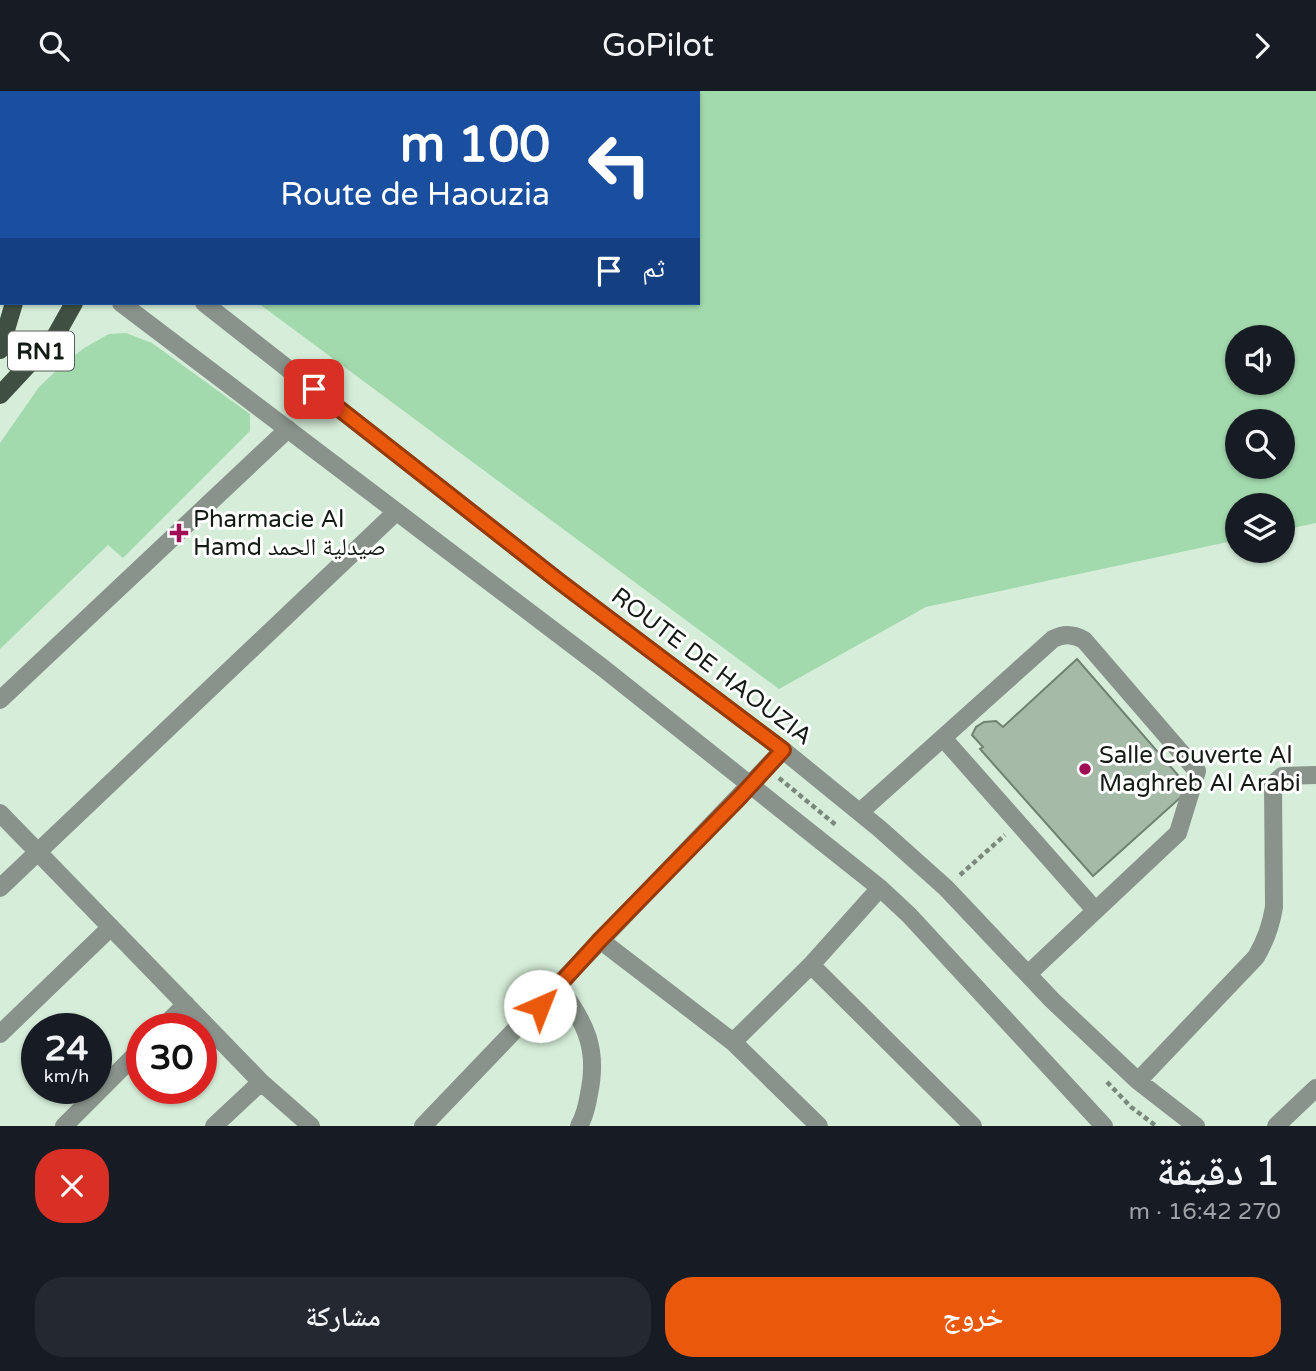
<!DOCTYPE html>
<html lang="ar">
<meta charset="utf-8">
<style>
body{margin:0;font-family:"Varela Round","Noto Naskh Arabic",sans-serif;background:#242831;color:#f1f3f6;direction:rtl;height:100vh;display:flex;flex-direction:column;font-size:26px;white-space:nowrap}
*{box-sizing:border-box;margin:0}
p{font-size:23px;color:#9ea1a6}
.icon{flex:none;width:38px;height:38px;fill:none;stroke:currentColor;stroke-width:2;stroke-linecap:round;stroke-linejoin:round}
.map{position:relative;height:1035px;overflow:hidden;direction:ltr}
.side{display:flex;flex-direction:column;background:#171b24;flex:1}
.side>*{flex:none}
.top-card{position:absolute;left:0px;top:0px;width:700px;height:214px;box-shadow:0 2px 5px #0004;direction:rtl;background:#1a4fa0;color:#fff;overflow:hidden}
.controls{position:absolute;left:1225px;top:234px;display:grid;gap:14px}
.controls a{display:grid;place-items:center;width:70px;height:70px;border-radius:50%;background:#171b24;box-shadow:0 2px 5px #0004;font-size:35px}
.speed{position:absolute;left:21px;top:922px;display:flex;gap:14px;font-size:35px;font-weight:700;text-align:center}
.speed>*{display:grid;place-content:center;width:91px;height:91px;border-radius:50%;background:#171b24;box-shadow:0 2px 5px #0004;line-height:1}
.speed small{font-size:18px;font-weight:400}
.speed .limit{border:10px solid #d22;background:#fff;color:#111}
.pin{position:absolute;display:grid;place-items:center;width:60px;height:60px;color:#fff;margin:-30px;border-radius:14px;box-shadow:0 4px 10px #0006}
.me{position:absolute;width:77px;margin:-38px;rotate:44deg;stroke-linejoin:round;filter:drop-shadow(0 0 5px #0008)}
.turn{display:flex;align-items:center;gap:24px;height:147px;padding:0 35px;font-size:32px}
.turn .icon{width:91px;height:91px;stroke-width:2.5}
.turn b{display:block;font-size:49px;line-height:60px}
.then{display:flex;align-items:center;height:66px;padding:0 35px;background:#0003;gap:14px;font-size:26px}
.round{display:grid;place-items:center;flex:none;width:74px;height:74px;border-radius:28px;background:#242831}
.overview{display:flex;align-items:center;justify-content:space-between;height:119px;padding:0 35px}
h1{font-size:42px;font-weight:600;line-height:52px}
.action{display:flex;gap:14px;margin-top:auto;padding:14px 35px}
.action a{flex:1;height:80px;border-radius:28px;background:#ea580c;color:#fff;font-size:28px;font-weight:600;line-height:80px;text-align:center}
.action a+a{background:#242831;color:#f1f3f6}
header{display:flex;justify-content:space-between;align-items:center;height:91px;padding:0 35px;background:#171b24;font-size:32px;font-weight:600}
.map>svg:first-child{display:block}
</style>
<header><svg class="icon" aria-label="forward" viewBox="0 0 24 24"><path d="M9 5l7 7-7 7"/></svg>GoPilot<svg class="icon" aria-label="search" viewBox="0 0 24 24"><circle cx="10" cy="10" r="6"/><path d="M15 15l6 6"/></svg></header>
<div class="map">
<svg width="1316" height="1035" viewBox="0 0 1316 1035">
<rect width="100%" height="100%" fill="#d6eed9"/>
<!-- green -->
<path fill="#a3daad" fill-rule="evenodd" d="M199 0H1316V432L1283 439V415H1237V449L926 516 779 598 258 212H698V2H199ZM1237 247H1283V292H1237ZM1237 331H1283V376H1237Z
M126 242 152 252 250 323V340L123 467 108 454 0 558V352L39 296 60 276 84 257 109 243Z"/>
<!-- building -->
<path fill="#a5bba8" stroke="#6e8371" stroke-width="2" d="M1077 568 1190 698 1093 785 980 658 983 656 972 644 976 636 984 631 996 630 1003 636Z"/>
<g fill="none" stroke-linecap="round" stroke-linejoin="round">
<!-- path -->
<path stroke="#79897b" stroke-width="4.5" stroke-dasharray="5 3.5" stroke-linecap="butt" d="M22 0V2
M779 687 837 735
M960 784 1005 744
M1107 991 1131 1016 1156 1035"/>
<!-- minor -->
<path stroke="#89938b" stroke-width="18" d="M121 212 603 577 880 797 909 824 1104 1035
M204 212 560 491 783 659 880 738 946 797 1052 909 1138 990 1196 1035
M0 609 288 338
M943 647 1095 819
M860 721 1053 548C1064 542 1074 543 1084 549L1197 680 1178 742 1028 883
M0 722 261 991 311 1035
M0 797 396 421
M600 849 733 951 819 1035
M811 874 973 1035
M559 895C585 933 599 956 589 1003 587 1015 585 1025 579 1035
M161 938 186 913
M0 943 111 836
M733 951 811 874 880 797
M1138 990 1256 866C1266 849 1271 835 1274 816L1273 693 1282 685 1316 684
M64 1035 142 957
M214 1035 261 991
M423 1035 783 659
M1276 1035 1316 997"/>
<!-- major -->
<path stroke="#3f5042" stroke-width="18" d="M121 2 122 0
M162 2 163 0
M0 259 14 212
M0 304 56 244 74 212"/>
</g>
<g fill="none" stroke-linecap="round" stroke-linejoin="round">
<!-- route casing -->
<g stroke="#983908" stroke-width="18">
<path id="route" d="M314 298 560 491 783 659 740 706 600 849 540 915"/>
</g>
<!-- route -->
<use href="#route" stroke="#ea580c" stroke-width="12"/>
</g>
<!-- markers -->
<g fill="#a00e55" stroke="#fff" stroke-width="2.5">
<path d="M175.5 431.5h7v7h7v7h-7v7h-7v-7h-7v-7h7z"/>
<circle cx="1085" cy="678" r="7"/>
</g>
<g text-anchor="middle" stroke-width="6" stroke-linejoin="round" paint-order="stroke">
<!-- shield labels -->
<rect fill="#fff" stroke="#5a5f5a" stroke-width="2" x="8" y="240.5" width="66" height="39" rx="5"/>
<g font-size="23" font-weight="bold" fill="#131b14">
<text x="41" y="268">RN1</text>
</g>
<!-- poi labels -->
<g font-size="24" fill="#131b14" stroke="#fff" text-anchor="start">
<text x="193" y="436">Pharmacie Al<tspan x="193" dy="28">Hamd صيدلية الحمد</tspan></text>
<text x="1099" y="672">Salle Couverte Al<tspan x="1099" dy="28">Maghreb Al Arabi</tspan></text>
</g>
<!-- street labels -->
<g font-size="24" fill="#131b14" stroke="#fff">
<text transform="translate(712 575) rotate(37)" y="8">ROUTE DE HAOUZIA</text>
</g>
</g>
</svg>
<div class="controls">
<a><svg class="icon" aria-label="sound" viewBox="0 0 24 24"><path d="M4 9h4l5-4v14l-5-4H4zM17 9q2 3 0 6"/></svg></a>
<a><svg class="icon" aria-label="search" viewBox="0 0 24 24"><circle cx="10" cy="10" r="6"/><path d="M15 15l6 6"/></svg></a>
<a><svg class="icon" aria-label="layers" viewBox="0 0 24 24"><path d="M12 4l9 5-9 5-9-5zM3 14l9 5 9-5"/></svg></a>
</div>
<div class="speed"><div>24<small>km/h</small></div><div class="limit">30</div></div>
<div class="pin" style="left:314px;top:298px;background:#d93025"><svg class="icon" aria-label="arrive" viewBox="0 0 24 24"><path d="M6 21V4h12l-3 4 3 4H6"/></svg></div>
<svg class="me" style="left:540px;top:915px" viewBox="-20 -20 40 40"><circle r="19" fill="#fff"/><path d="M0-13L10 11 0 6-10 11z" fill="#ea580c"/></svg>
<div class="top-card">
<div class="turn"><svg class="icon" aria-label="left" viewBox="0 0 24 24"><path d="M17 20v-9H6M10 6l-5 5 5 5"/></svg><div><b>100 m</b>Route de Haouzia</div></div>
<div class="then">ثم<svg class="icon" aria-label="arrive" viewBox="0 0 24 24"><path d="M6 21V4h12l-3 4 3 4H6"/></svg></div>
</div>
</div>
<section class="side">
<div class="overview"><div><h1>1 دقيقة</h1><p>270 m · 16:42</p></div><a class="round" style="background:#d93025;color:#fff"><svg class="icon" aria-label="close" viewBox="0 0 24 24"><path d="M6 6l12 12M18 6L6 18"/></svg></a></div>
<div class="action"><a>خروج</a><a>مشاركة</a></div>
</section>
